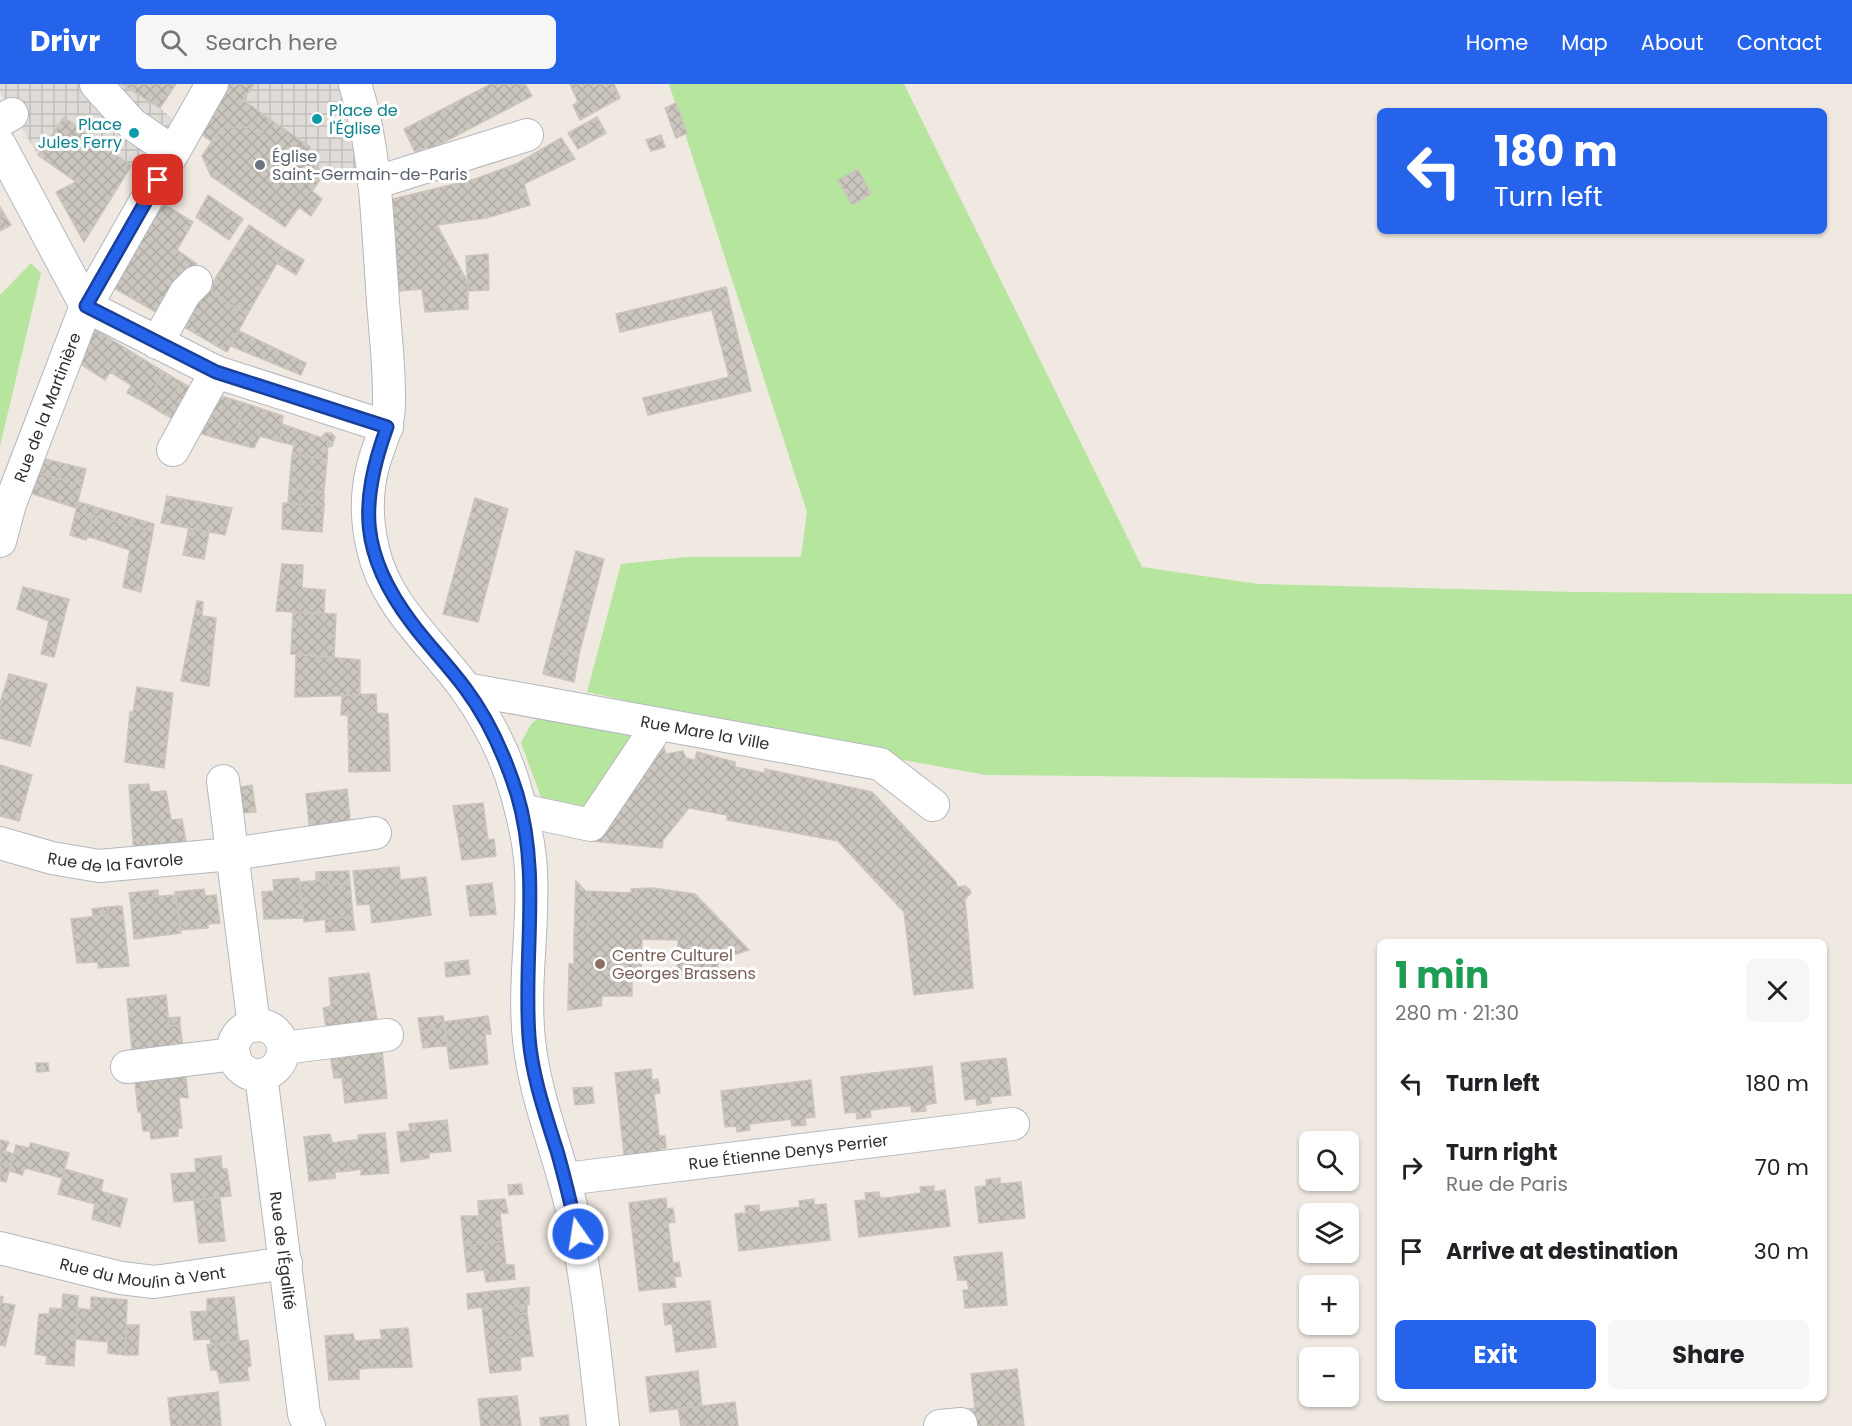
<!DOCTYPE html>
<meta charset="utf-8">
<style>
body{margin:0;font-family:Poppins,sans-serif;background:#f6f6f6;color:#202124;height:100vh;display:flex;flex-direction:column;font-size:22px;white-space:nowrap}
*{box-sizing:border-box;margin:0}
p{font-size:20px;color:#757577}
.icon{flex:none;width:33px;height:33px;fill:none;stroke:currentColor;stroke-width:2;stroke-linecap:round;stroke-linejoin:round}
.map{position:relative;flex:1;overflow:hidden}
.side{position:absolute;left:1377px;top:855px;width:450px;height:462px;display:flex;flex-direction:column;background:#fff;border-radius:9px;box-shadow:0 2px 4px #0004}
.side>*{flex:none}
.top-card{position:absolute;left:1377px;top:24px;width:450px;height:126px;border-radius:9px;box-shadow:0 2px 4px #0004;background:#2563eb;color:#fff;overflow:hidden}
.fabs{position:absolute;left:1299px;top:1047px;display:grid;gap:12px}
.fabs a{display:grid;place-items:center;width:60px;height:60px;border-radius:9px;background:#fff;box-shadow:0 2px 4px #0004;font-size:30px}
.pin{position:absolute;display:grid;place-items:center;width:51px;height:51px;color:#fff;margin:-26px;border-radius:12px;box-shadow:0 3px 9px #0006}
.me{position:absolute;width:66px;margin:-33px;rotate:347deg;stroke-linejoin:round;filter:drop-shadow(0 0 4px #0008)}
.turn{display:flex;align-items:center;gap:21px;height:126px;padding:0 18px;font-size:27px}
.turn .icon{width:78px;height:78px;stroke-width:2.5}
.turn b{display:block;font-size:42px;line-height:51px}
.round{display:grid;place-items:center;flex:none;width:63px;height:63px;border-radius:9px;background:#f6f6f6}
.overview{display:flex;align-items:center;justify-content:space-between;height:102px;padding:0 18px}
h1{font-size:36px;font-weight:700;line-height:45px;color:#1e9e55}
.cta{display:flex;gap:12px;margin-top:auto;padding:12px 18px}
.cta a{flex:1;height:69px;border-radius:9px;background:#2563eb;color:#fff;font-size:24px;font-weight:700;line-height:69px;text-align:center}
.cta a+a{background:#f6f6f6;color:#202124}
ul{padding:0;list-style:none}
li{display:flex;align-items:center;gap:18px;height:84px;padding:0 18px}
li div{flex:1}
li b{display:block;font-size:22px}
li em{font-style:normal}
header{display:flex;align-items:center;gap:36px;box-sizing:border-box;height:84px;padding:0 30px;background:#2563eb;color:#fff}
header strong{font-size:28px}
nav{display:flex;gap:33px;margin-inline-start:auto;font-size:21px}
.search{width:420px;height:54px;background:#f6f6f6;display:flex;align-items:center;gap:15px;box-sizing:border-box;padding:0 21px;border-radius:9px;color:#757577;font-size:22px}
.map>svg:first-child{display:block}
</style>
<header>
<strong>Drivr</strong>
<div class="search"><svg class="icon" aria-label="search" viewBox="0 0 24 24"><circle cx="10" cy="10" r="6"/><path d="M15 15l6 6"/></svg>Search here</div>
<nav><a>Home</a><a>Map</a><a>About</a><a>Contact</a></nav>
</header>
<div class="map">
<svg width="1852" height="1342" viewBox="0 0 1852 1342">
<defs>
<pattern id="plaza-grid" width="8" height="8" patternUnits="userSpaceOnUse" patternTransform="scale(1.5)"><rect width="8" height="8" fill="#dfdcd8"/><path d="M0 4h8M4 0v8" fill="none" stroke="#c0bdba"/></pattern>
<pattern id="building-cross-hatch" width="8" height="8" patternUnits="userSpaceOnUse" patternTransform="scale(1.5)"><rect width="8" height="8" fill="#cbc7bf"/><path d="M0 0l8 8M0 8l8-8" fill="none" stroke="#afaba4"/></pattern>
</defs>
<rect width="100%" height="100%" fill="#efe9e1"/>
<!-- grass -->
<path fill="#b6e59e" d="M669 0H904L1142 483 1258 500 1578 508 1852 510V700L986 691 837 664 587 608 621 480 687 473H801L807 428Z
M31 179 41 189 0 362V211Z
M540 633 637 652 594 725 547 718 541 713 521 659 531 640Z"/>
<!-- plaza -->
<path fill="url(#plaza-grid)" d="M0 0H122L160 24 184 46 158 96 131 82 64 33 38 71 0 9Z
M253 0H355L374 99 324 90 304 72 309 63 243 16Z"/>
<!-- building -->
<path fill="url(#building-cross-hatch)" stroke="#cbc5ba" stroke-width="1.5" d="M122 0H176L160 24Z
M228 0H254L243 16 271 36 260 51 248 43 221 44 212 58 196 46Z
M491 0H525L532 12 429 66 427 63 415 68 404 45Z
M570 0H614L620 14 580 36 573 21 578 18Z
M676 19 687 49 676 54 665 24Z
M64 33 131 82 84 158 56 108 76 98 38 71Z
M597 33 606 49 578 65 568 49Z
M271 36 310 63 304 72 324 90 312 107 322 115 311 132 299 123 285 143 211 92 202 72 221 44 248 43 260 51Z
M661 51 665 63 651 67 646 56Z
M561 54 575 75 524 100 530 121 486 134 437 141 468 199V225L425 228 422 205 389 208 387 121 393 115 475 95 518 79Z
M858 85 871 110 852 121 838 96Z
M208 111 243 135 229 156 196 133Z
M157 116 193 138 177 166 197 180 161 231 112 203Z
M0 123 11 141 0 147Z
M249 141 285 165 247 231 208 206Z
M285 165 304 176 296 191 277 179Z
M488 170 489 206 468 207 466 172Z
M726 203 751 307 648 331 643 314 729 293 712 226 620 248 616 230Z
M208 206 247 231 227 268 177 239 191 213 200 219Z
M94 245 164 288 146 319 127 309 131 301 110 288 105 296 76 277Z
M239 247 306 279 301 291 231 262Z
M164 288 181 298 162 329 146 319Z
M181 298 198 308 179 338 162 329Z
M218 311 247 320 230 358 199 349Z
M247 320 283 332 280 358 260 352 254 364 230 358Z
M282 340 328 356 327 375 292 371 294 361 280 358Z
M325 349H331L335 353 332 362 328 363V356L322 353Z
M292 371 327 375 324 408 289 404Z
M41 374 86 385 82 401 37 389Z
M37 389 82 401 76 424 30 409Z
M289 404 324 408V422L288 419Z
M167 412 232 424 225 451 161 439Z
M475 414 508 425 478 538 443 530Z
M78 418 86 420 84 430 93 432 86 456 70 451Z
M283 419 324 422 322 448 282 445Z
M86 420 95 423 93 432 84 430Z
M95 423 154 440 153 447 93 432Z
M93 432 153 447 141 508 123 503 130 466 87 452Z
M189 444 209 448 204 475 183 471Z
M576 467 604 475 579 570 550 562Z
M282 480 303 481 302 504 325 506 324 530 276 527Z
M23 503 69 515 54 573 41 570 49 537 17 525Z
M197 517 203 518 202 532 216 534 209 602 181 597Z
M293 528 336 530 334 574 291 570Z
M550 562 579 570 574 598 543 590Z
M296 570 360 576V611L295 613Z
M9 590 47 600 30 662 0 654V619Z
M137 603 173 609 164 684 125 678 130 628H133Z
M376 610 377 629 388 630 390 687 349 688 348 631H341L342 611Z
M664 664 666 670 683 667 686 674 695 676 697 668 735 678V683L765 689V685L872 708 956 798 957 803 965 802 970 806 971 809 965 815 973 904 914 911 904 828 838 757 727 736V731L689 724 663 756 662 764 591 757Z
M0 681 32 691 19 737 0 732Z
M149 700 150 708 166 707 171 736 182 735 187 764 134 770 129 701Z
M252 701 256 728 243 729 240 703Z
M347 705 351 745 310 750 306 710Z
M483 719 488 756 494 755 496 772 462 776 453 722Z
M399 783 400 796 426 793 431 831 372 839 370 820 357 821 353 787Z
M349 787 350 799 329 801 328 796 316 797V788Z
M299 794 304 834 264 835 262 808 274 807 273 796Z
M328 796 329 801 350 799 353 832 304 838 299 798Z
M576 797 599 821 581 853H574Z
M492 799 496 830 470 832 466 802Z
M653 804 695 810 749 866 734 871 726 866 718 874 717 895 677 894 678 856 642 855 641 893H632V912H602L601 922 568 926 569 880H574V853H581L599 821 586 807 632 809 631 805Z
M204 805 205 812 216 811 220 839 208 840V844L181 846 175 808Z
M158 806V813H150L151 819 131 821 129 809Z
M176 811 181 849 134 855 131 821 151 819 150 813Z
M122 822 129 882 98 884V878L77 879 71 835 108 831 107 823Z
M107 823 108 831 93 833 92 825Z
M353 832 355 846 326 848 325 835Z
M468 876 470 890 446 893 445 879Z
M369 889 379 947 328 955 323 924 331 922 329 894Z
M166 911 169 942 180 941 184 971 133 977 127 915Z
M443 932 445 944 420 947 418 934Z
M488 932 491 950H485L488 980 450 985 444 938Z
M180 933V941L169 942 168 934Z
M445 944 448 961 423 964 420 947Z
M381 957 387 1014 345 1019 342 994H334L329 964Z
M1006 974 1011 1011 990 1013 991 1019 977 1021 976 1014 965 1016 961 979Z
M36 979H48L49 987 37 988Z
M185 982 188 1014 179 1013 182 1044H178V1052L151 1055 150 1047H143L141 1028H138L134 988Z
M932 982 936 1019 925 1021 926 1027 912 1028 911 1022H905L870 1026 871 1033 857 1035 856 1028 845 1029 841 993Z
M651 985 652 996 658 995 660 1009 654 1010 659 1052H665L666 1064 660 1065 661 1075 625 1079 615 989Z
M811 996 815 1033 805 1034 806 1041 792 1042 791 1035 785 1036 749 1040 750 1046 737 1048 736 1042 725 1043 721 1007Z
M592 1003 594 1019 575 1021 573 1004Z
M447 1036 451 1067 429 1069V1074L401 1078 397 1048 410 1047 409 1040Z
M385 1049 389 1089 361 1091V1085L350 1087 345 1057 358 1056V1051Z
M330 1050 332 1059 345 1057 350 1087 335 1088V1094L309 1097 304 1053Z
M0 1056 9 1058 5 1067 13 1070 6 1098 0 1097Z
M31 1059 69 1069 62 1094 25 1084 22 1091 10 1087 16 1061 29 1064Z
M221 1072 222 1085H227L231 1112 174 1118 171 1090 196 1088 195 1075Z
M65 1085 103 1096 101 1107 113 1111 106 1139 92 1135 95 1120 58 1110Z
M1000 1094V1100L1021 1098 1025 1134 979 1139 975 1103 986 1102V1096Z
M521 1100 523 1110 509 1111 508 1101Z
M934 1102V1108L945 1106 950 1142 859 1153 855 1117 866 1116 865 1109 879 1108 880 1114H886L921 1109 920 1103Z
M113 1111 127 1115 120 1143 106 1139Z
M220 1114 225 1157 199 1159 194 1116Z
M666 1114 667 1125 673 1124 675 1138 668 1139 673 1179 679 1178 681 1192 674 1193 676 1203 639 1207 629 1119Z
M505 1115 508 1129H500L503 1157 464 1162 461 1132H479L478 1117Z
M814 1115V1121L826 1120 830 1156 739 1167 735 1130 746 1129 745 1122 759 1121V1128L800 1123 799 1117Z
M503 1157 506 1181H514L515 1195 486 1198 484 1186 467 1188 464 1162Z
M1002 1168 1007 1221 965 1224 963 1206H969L967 1196H958L954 1173Z
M529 1203V1220L512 1223 514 1231 527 1229 530 1251 486 1256 482 1223 468 1225 467 1210Z
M63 1210 78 1212 74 1282 46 1280 47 1272 35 1270 39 1230H49L50 1224 62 1225Z
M0 1212 3 1213 2 1219 15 1221 5 1262 0 1261Z
M91 1213 127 1216 125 1271 108 1269V1258L76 1255 78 1224 91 1226Z
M234 1213 239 1257 211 1261 210 1255 194 1256 191 1228 207 1227V1215Z
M710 1217 716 1263 676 1268 672 1240 665 1241 663 1220Z
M527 1220V1229L514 1231 512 1223Z
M127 1241H139L138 1271H125Z
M408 1244 412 1283 371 1284 368 1256 382 1255 380 1246Z
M353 1250 355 1257 368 1256 371 1284 359 1285V1295L329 1296 325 1252Z
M530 1251 533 1272 520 1273 521 1286 490 1289 486 1256Z
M248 1256 251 1282 247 1283 249 1296 220 1299 217 1286H211L207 1261Z
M1017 1285 1024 1342H971L969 1325 975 1324 971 1290Z
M698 1287 702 1322 650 1328 646 1293Z
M218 1308 221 1342H171L168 1314Z
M517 1312 521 1342H481L478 1315Z
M735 1318 738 1342H681L678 1325Z
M568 1331 569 1342H541L540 1334Z"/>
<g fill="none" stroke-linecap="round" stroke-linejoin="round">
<!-- minor casing -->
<g stroke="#b4b7c1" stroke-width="34">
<g id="minor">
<path d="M96 0 132 40 173 68"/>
<path d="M355 0C376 65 377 134 382 202 384 241 390 281 389 321 389 341 381 356 375 375 366 404 366 436 373 465 385 521 433 560 465 604 488 636 507 673 517 711 524 736 530 762 531 787 534 843 523 900 529 956 535 1014 559 1069 572 1126 588 1197 595 1270 603 1342"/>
<path d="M0 37 12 30"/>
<path d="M0 61 86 222"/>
<path d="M374 99 527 51"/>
<path d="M86 222 216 288 387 343"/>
<path d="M157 259 185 209 196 198"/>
<path d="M173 366 216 288"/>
<path id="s1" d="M0 457 10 420 86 222 212 0"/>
<path id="s2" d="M466 605 880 680 933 721"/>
<path d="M223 697 254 942"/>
<path d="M521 726 591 741 658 641"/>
<path id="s3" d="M0 759 52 774 99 782 232 770 375 749"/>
<circle cx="258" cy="966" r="25"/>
<path d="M283 964 387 951"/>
<path d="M127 983 234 970"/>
<path id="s4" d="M261 991 304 1330 309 1342"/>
<path id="s5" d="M565 1095 1013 1040"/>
<path id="s6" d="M0 1164 121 1194 154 1198 286 1179"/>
<path d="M940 1342 961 1340"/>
</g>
</g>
<!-- minor -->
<use href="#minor" stroke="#fff" stroke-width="32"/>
</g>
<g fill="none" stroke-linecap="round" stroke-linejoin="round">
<!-- route casing -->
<g stroke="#184099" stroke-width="15">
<path id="route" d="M158 96 86 222 216 288 387 343C359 420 360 470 411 538 428 561 448 581 465 604 489 636 505 672 517 710 541 790 523 871 529 953 532 992 545 1029 557 1067 565 1094 571 1122 578 1150"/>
</g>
<!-- route -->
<use href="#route" stroke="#2563eb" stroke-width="10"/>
</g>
<!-- markers -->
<g fill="#0f9aa8" stroke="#fff" stroke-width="2">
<circle cx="317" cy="35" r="6"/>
<circle cx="134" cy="49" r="6"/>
</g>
<circle fill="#6b7280" stroke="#fff" stroke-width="2" cx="260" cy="81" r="6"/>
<circle fill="#8d6e63" stroke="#fff" stroke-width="2" cx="600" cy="880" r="6"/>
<g text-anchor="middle" stroke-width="6" stroke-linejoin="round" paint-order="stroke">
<!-- culture labels -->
<g font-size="16" fill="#0d838f" stroke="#fff" text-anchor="start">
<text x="329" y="32">Place de<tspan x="329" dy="18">l'Église</tspan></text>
<text x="122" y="46" text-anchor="end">Place<tspan x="122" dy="18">Jules Ferry</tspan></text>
</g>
<!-- worship labels -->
<g font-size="16" fill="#5b616d" stroke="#fff" text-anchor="start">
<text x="272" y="78">Église<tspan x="272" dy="18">Saint-Germain-de-Paris</tspan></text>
</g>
<!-- street labels -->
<g font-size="16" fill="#2e2e2e" stroke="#fff">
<text dy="6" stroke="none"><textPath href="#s1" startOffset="142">Rue de la Martinière</textPath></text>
<text dy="6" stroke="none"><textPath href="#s2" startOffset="243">Rue Mare la Ville</textPath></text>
<text dy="6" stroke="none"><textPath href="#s3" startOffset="118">Rue de la Favrole</textPath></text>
<text dy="6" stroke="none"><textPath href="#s5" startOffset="225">Rue Étienne Denys Perrier</textPath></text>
<text dy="6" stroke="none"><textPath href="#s4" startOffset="177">Rue de l'Égalité</textPath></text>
<text dy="6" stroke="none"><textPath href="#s6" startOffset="146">Rue du Moulin à Vent</textPath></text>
</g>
<!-- education labels -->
<g font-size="16" fill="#785e54" stroke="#fff" text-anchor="start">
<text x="612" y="877">Centre Culturel<tspan x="612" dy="18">Georges Brassens</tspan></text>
</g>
</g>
</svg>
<div class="fabs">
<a><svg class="icon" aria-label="search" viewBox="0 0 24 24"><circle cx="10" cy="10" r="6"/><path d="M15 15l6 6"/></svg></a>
<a><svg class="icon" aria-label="layers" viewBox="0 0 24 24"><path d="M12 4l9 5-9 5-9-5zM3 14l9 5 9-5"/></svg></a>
<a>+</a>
<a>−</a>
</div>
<div class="pin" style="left:158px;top:96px;background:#d93025"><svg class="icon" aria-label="arrive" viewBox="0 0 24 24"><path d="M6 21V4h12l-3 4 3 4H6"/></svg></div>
<svg class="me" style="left:578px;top:1150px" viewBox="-20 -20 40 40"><circle r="17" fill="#2563eb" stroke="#fff" stroke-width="3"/><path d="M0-11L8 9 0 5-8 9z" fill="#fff"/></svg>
<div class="top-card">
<div class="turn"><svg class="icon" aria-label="left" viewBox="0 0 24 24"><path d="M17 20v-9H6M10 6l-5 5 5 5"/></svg><div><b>180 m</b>Turn left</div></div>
</div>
<section class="side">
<div class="overview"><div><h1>1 min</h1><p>280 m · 21:30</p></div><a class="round"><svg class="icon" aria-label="close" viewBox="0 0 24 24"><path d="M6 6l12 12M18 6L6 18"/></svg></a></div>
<ul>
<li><svg class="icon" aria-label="left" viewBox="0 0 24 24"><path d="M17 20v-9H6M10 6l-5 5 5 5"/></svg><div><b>Turn left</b></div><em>180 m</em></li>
<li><svg class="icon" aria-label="right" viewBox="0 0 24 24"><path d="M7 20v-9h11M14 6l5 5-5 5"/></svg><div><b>Turn right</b><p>Rue de Paris</p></div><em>70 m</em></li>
<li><svg class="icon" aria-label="arrive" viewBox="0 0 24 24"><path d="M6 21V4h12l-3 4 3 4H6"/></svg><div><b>Arrive at destination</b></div><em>30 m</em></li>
</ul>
<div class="cta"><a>Exit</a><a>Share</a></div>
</section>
</div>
